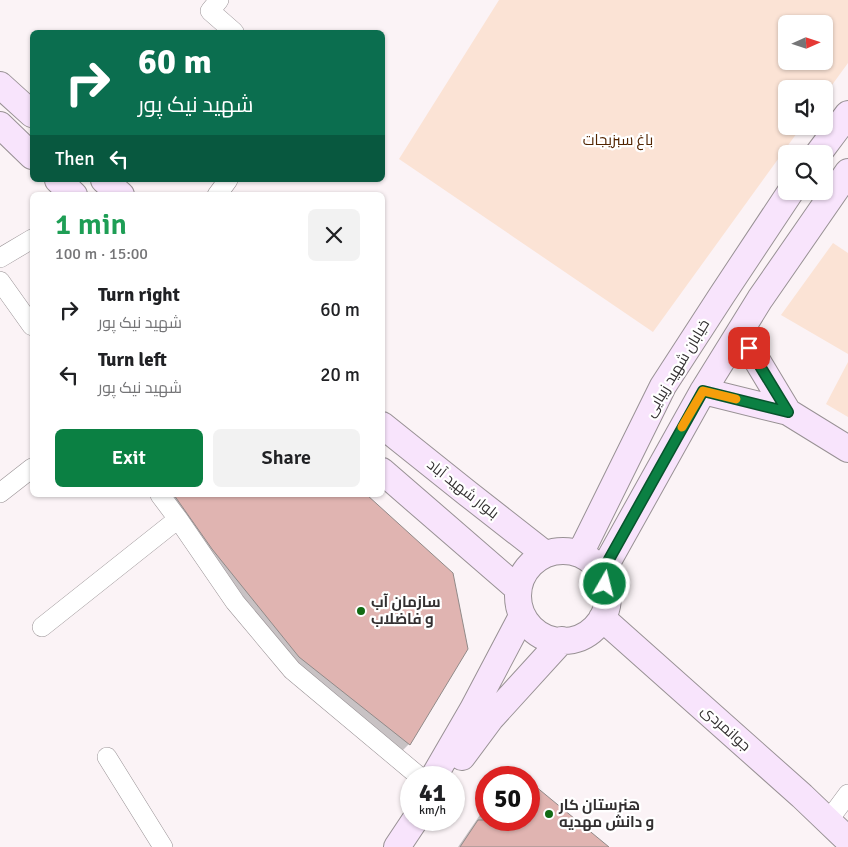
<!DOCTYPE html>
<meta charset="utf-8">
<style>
body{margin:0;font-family:Signika,Cairo,sans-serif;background:#f2f2f2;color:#202124;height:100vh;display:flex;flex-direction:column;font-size:19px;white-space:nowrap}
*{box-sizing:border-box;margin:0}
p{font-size:16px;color:#757577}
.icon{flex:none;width:28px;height:28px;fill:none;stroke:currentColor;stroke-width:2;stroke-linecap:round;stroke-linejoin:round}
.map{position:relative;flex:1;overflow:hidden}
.panel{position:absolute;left:30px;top:192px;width:355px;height:305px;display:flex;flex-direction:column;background:#fff;border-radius:8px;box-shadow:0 1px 4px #0004}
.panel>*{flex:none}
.top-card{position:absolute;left:30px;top:30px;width:355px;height:152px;border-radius:8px;box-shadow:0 1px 4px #0004;background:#0b6e4f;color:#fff;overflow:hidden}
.needle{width:32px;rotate:87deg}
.fabs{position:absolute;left:778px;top:15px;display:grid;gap:10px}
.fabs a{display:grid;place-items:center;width:55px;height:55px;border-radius:8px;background:#fff;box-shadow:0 1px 4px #0004;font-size:25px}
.speed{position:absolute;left:400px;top:766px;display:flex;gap:10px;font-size:25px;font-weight:700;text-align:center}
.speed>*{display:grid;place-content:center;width:65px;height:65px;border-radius:50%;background:#fff;box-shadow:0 1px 4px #0004;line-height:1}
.speed small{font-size:12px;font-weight:400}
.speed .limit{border:8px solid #d22;background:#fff;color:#111}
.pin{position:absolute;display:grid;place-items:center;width:42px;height:42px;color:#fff;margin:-21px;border-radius:10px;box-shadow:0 2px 8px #0006}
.me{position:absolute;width:55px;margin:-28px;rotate:8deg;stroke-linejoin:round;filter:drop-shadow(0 0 4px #0008)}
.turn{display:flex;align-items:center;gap:18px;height:105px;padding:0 25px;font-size:22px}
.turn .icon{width:65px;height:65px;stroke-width:2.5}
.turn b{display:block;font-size:35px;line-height:42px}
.then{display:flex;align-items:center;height:48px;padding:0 25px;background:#0003;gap:10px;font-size:19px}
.round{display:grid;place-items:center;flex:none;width:52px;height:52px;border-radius:8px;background:#f2f2f2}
.headline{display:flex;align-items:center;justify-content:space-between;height:85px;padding:0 25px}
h1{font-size:30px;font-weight:600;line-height:38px;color:#1e9e55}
.primary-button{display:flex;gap:10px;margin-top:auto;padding:10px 25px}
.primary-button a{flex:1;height:58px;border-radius:8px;background:#0b8043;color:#fff;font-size:20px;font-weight:600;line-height:58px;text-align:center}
.primary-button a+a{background:#f2f2f2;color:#202124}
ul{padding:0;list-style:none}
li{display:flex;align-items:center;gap:15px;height:65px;padding:0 25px}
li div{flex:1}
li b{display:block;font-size:19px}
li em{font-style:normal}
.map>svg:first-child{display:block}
</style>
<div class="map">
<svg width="848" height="847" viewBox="0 0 848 847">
<rect width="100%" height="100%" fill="#fbf3f6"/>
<!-- green -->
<path fill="#fbe3d5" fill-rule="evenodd" d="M499 0H848V63L824 96V89H786V126H802L653 332 399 159ZM786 24H824V61H786Z
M833 243 848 253V354L781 315Z
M848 362V417L826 404Z"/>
<!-- shadow -->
<path fill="#0003" d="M147 495H365L409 744 397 756 286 670 152 497Z
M514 770 523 778H506Z
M529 782 607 847H458L486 806V820H529Z"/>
<!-- building -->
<path fill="#e0b4b1" stroke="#918a89" d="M174 495H367L453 573 468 649 410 745 299 657 212 549Z
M529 781 609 847H460L478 820H529Z"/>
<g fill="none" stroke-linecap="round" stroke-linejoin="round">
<!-- street casing -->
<g stroke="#989194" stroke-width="20">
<path id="street" d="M219 0 210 11 234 32
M217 195 228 180
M0 258 32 239
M0 281 32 326
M0 493 32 468
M160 495 178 519 235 602 292 670 421 778
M42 627 178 519
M107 757 163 847
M828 821 848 794"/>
</g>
<!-- secondary casing -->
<g stroke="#989194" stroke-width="28">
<path id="secondary" d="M0 85 32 114
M0 125 32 156
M818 154 848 114
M58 180 74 195
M104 180 121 195
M740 332 788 412
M703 391 788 412 848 449
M382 425 467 493 545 554
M382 471 517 588
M518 596a45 45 0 1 1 90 0a45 45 0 1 1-90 0Z
M580 554 663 386 722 295 791 191
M602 572 703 391 760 299 848 172
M602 618 802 796 848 840
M462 757 491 718 562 640
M433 778 473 709 522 616
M397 847 415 820"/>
</g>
<!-- street -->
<use href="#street" stroke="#fff" stroke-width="19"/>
<!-- secondary -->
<use href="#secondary" stroke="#f8e4fc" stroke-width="26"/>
</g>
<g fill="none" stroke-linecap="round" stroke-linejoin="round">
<!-- route casing -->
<g stroke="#07532c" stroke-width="12">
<path id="route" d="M605 584 602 572 703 391 788 412 749 348"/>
</g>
<!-- route -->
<use href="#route" stroke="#0b8043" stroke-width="9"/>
<!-- slow -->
<path stroke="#f59e0b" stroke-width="9" d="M682 427 703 391 736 399"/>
</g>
<!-- markers -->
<g fill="#116a13" stroke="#fff" stroke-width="2">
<circle cx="361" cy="611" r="5"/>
<circle cx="549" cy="814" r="5"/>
</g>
<g text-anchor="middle" stroke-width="4.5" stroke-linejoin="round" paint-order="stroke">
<!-- park labels -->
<g font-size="15" fill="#522400" stroke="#fff">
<text x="618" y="145">باغ سبزیجات</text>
</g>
<!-- street labels -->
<g font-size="15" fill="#322f30" stroke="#fff">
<text transform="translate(677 368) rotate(-59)" y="5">خیابان شهید زیبایی</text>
<text transform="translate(463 489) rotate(38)" y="5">بلوار شهید آباد</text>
<text transform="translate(726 728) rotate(42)" y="5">جوانمردی</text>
</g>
<!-- poi labels -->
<g font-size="15" font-weight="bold" fill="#322f30" stroke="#fff" text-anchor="start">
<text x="371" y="607">سازمان آب<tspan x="371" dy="17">و فاضلاب</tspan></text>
<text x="559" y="810">هنرستان کار<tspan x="559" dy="17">و دانش مهدیه</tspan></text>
</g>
</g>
</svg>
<div class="fabs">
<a><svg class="needle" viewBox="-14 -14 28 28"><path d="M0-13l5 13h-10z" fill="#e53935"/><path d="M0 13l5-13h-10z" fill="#757577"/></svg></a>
<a><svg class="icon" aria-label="sound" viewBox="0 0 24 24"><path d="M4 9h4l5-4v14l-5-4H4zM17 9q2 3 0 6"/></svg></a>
<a><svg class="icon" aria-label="search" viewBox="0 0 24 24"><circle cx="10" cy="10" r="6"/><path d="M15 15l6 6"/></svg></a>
</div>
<div class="speed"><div>41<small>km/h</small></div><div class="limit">50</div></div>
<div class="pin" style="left:749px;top:348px;background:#d93025"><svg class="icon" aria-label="arrive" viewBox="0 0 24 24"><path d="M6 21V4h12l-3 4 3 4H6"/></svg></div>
<svg class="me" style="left:605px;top:584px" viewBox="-20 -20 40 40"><circle r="17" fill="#0b8043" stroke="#fff" stroke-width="3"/><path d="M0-11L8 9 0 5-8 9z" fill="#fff"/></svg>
<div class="top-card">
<div class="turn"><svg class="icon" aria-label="right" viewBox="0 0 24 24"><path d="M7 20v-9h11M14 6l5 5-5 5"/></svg><div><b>60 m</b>شهید نیک پور</div></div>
<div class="then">Then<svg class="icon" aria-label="left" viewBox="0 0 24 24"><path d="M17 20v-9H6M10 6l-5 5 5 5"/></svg></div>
</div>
<section class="panel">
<div class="headline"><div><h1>1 min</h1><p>100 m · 15:00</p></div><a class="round"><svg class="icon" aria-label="close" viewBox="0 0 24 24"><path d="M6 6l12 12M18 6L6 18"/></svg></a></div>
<ul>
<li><svg class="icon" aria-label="right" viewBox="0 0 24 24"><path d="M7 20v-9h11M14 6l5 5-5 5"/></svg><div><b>Turn right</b><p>شهید نیک پور</p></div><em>60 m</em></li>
<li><svg class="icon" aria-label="left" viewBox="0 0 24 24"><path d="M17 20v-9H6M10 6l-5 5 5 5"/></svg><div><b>Turn left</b><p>شهید نیک پور</p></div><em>20 m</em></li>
</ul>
<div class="primary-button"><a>Exit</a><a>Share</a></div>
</section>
</div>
